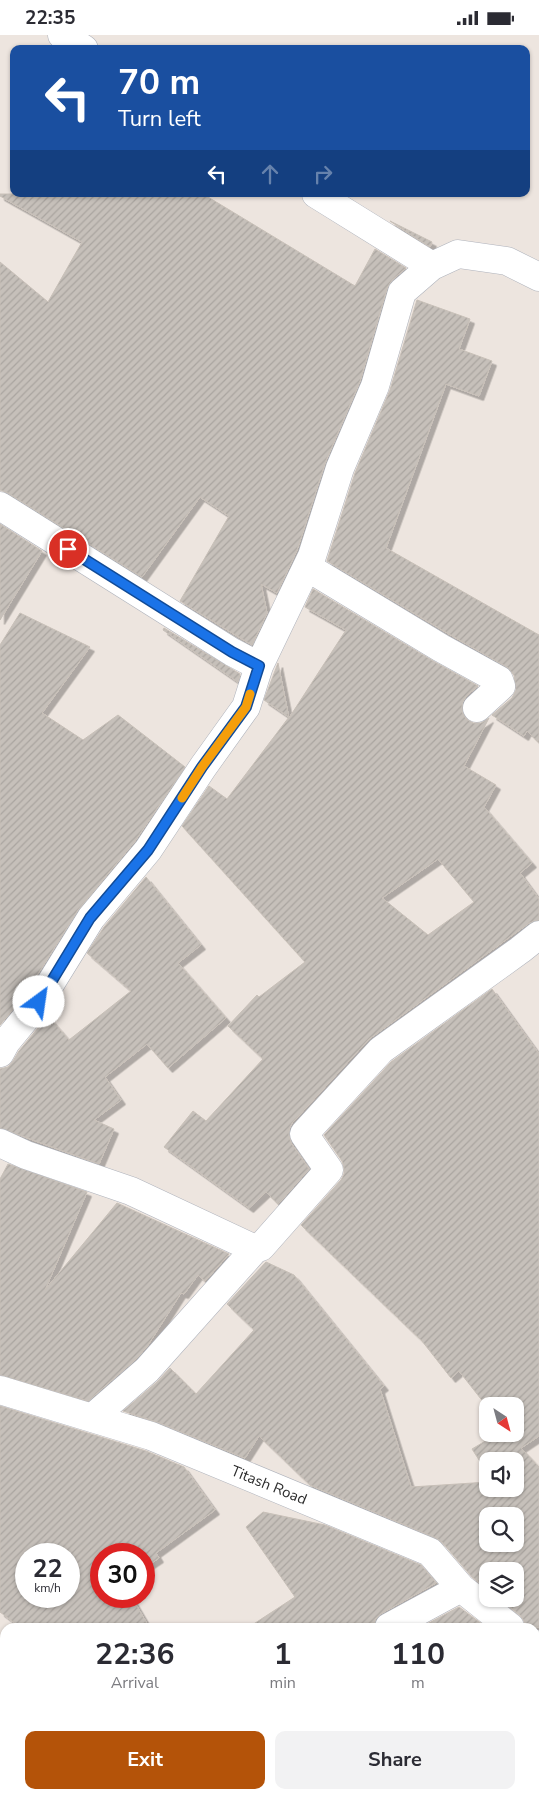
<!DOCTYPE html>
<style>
body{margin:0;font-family:"Nunito Sans",sans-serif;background:#f2f2f3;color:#2b2b33;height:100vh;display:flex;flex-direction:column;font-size:19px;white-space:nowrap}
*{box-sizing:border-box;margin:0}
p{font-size:16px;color:#7c7c81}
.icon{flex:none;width:28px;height:28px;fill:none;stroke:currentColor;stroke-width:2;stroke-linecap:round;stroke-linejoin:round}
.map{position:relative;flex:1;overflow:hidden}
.sheet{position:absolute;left:0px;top:1588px;width:540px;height:176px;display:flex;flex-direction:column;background:#fff;border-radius:15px 15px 0 0;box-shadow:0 1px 4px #0004}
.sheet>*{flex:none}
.banner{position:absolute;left:10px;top:10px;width:520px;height:152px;border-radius:10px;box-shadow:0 1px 4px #0004;background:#1a4fa0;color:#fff;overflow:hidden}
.needle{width:32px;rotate:144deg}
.fabs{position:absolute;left:479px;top:1362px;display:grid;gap:10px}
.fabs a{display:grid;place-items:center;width:45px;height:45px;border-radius:10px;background:#fff;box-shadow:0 1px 4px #0004;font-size:25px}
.speed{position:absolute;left:15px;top:1508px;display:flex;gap:10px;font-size:25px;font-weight:700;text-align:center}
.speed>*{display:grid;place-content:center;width:65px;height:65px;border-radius:50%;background:#fff;box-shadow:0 1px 4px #0004;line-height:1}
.speed small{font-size:12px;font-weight:400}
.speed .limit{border:8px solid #d22;background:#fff;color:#111}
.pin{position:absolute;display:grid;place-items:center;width:42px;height:42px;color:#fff;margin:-21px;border:2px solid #fff;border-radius:50%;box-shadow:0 1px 5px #0007}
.me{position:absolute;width:55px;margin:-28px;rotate:31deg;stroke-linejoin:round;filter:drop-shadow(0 0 4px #0008)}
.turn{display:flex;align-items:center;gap:18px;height:105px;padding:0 25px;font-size:22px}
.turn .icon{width:65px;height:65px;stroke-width:2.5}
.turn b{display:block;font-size:35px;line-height:42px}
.lanes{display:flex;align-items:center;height:48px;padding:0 25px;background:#0003;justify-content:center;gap:25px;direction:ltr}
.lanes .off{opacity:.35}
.eta{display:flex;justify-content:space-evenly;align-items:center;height:85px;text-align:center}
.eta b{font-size:30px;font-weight:700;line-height:35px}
.cta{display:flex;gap:10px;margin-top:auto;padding:10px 25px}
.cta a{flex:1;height:58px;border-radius:10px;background:#b45309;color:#fff;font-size:20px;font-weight:700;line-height:58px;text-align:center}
.cta a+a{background:#f2f2f3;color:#2b2b33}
.status{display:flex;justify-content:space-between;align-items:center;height:35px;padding:0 25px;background:#fff;direction:ltr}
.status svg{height:14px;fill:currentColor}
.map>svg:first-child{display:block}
</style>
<div class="status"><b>22:35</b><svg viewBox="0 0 49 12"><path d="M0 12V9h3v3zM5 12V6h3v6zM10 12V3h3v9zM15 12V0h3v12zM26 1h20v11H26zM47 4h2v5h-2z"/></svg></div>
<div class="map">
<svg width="539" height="1763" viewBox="0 0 539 1763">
<defs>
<pattern id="building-hatch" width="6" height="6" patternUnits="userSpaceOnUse" patternTransform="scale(1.25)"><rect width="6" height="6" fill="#c6c0ba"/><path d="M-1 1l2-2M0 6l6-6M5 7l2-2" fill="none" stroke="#aaa5a0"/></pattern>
<filter id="shadow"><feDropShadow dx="4.5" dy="4.5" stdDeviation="0" flood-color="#0004"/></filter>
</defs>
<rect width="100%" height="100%" fill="#ede5df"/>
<!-- building -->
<path fill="url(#building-hatch)" stroke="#c8c0b8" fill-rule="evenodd" filter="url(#shadow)" d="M0 159H203L355 251 375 214 406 233 392 245 387 253 360 346 325 428 297 515 277 558 261 549 267 578 252 610 180 566 229 481 200 462 142 542 8 458 0 455V227L48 267 82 207 0 161Z
M390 186 432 207 430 212Z
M417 265 470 284 459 314 492 326 479 361 446 349 386 513 539 600V708L527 696 524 701 492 680 512 663 516 655 514 640 507 632 449 599 327 526 355 438 390 355Z
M0 489 42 516 0 585Z
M313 554 433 626 478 651 466 661 462 668V677L466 684 473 688H481L489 683 464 731 496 750 484 772 532 828 520 838 539 864V885L529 888 369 1004 292 1088 289 1094V1101L291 1108 309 1134 278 1169 266 1157 249 1173 164 1112 193 1076 206 1086 263 1024 228 991 257 960 259 962 305 927 182 791 209 751 227 764 289 682 264 665 278 628 289 683 346 595 305 572ZM438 824 474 867 428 900 382 863Z
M20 578 90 612 42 678 83 705 118 680 185 732 135 806 78 875 26 958 0 990V610Z
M164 593 240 639 238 647 163 595Z
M146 842 201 910 178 928 226 983 168 1033 147 1009 105 1042 121 1065 94 1085 114 1094 99 1129 0 1093V1034L8 1032 13 1026 19 1016 48 981 69 1005 131 956 87 918 104 892Z
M492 954 539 1019V1401L521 1413 539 1432V1592H525L524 1586 520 1580 500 1564H515V1536H488V1554L472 1542 442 1507 436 1503 310 1450 259 1401 245 1423 157 1387 123 1376 157 1347 170 1333 196 1359 254 1295 227 1269 266 1227 294 1240 384 1351 380 1354 411 1452 488 1447V1454H515V1426H488V1439L472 1414 497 1399H515V1371H488V1373L459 1336 451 1343 422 1306 301 1190 341 1145 344 1139V1133L342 1126 324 1100 391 1027ZM488 1481H515V1509H488Z
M8 1129 87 1157 45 1255 117 1168 229 1219 205 1246 198 1240 184 1259 181 1258 148 1310 136 1324 88 1366 0 1340V1144Z
M0 1371 146 1416 184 1432 215 1475 156 1518 159 1523 144 1533V1519H101V1561H131L149 1592H20L0 1577ZM26 1519H69V1561H26Z
M263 1477 325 1490 421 1530 436 1548 382 1578 375 1584 374 1592H249L295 1562 246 1492Z
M459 1572 486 1592H430L427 1589Z"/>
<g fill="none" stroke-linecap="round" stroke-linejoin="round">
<!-- minor casing -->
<g stroke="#afb3bc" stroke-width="29">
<path id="minor" d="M62 0 84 14
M316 159 432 231
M0 471 232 617 259 631
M307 532 441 613 499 645 501 651 477 673
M0 1018 6 1007 39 967 91 883 148 815 203 732 246 672 259 631 312 521 340 433 375 351 402 257 432 231 458 219 507 226 539 242
M0 1108 26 1120 131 1156 255 1214 147 1335 92 1383
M255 1214 261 1212 329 1135 304 1099 381 1015 520 915 539 900
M0 1355 151 1401 430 1517 461 1553 510 1592
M389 1592 461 1553
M535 1609 539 1611
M0 1674 5 1684
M53 1763 61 1759"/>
</g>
<!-- minor -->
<use href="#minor" stroke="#fff" stroke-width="28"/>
</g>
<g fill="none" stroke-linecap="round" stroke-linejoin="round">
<!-- route casing -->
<g stroke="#114b97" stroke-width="12">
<path id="route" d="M39 967 90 883 148 815 202 732 246 672 259 631 232 617 68 514"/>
</g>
<!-- route -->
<use href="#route" stroke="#1a73e8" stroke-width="9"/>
<!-- slow -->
<path stroke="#f59e0b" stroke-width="9" d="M182 763 202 732 246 672 250 659"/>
</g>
<g text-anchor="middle" stroke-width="5" stroke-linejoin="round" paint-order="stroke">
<!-- street labels -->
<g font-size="15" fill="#2c2c2c" stroke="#fff">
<text transform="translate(269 1450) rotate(22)" y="5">Titash Road</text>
</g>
</g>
</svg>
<div class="fabs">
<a><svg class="needle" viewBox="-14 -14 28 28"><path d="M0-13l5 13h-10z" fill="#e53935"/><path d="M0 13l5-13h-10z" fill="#7c7c81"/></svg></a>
<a><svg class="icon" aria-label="sound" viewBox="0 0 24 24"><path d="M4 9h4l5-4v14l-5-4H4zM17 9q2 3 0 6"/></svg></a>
<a><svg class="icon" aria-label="search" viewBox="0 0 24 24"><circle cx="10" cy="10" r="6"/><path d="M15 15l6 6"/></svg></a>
<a><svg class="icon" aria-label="layers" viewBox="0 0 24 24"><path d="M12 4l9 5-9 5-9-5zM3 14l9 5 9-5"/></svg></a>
</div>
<div class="speed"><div>22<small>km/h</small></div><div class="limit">30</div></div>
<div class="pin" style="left:68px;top:514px;background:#d93025"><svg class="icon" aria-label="arrive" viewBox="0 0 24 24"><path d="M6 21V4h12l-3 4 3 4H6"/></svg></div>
<svg class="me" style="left:39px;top:967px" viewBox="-20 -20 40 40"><circle r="19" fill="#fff"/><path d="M0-13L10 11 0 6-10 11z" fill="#1a73e8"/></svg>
<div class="banner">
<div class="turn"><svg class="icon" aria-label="left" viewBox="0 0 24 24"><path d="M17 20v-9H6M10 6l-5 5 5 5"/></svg><div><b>70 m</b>Turn left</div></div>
<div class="lanes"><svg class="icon" aria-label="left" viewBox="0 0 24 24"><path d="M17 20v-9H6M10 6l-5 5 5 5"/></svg><svg class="icon off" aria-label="ahead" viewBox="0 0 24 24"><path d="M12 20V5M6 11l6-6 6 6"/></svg><svg class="icon off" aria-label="right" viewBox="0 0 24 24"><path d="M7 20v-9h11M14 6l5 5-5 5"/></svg></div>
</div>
<section class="sheet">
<div class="eta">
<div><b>22:36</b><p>Arrival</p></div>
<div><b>1</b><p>min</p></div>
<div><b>110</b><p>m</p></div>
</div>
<div class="cta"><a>Exit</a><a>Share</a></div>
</section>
</div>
